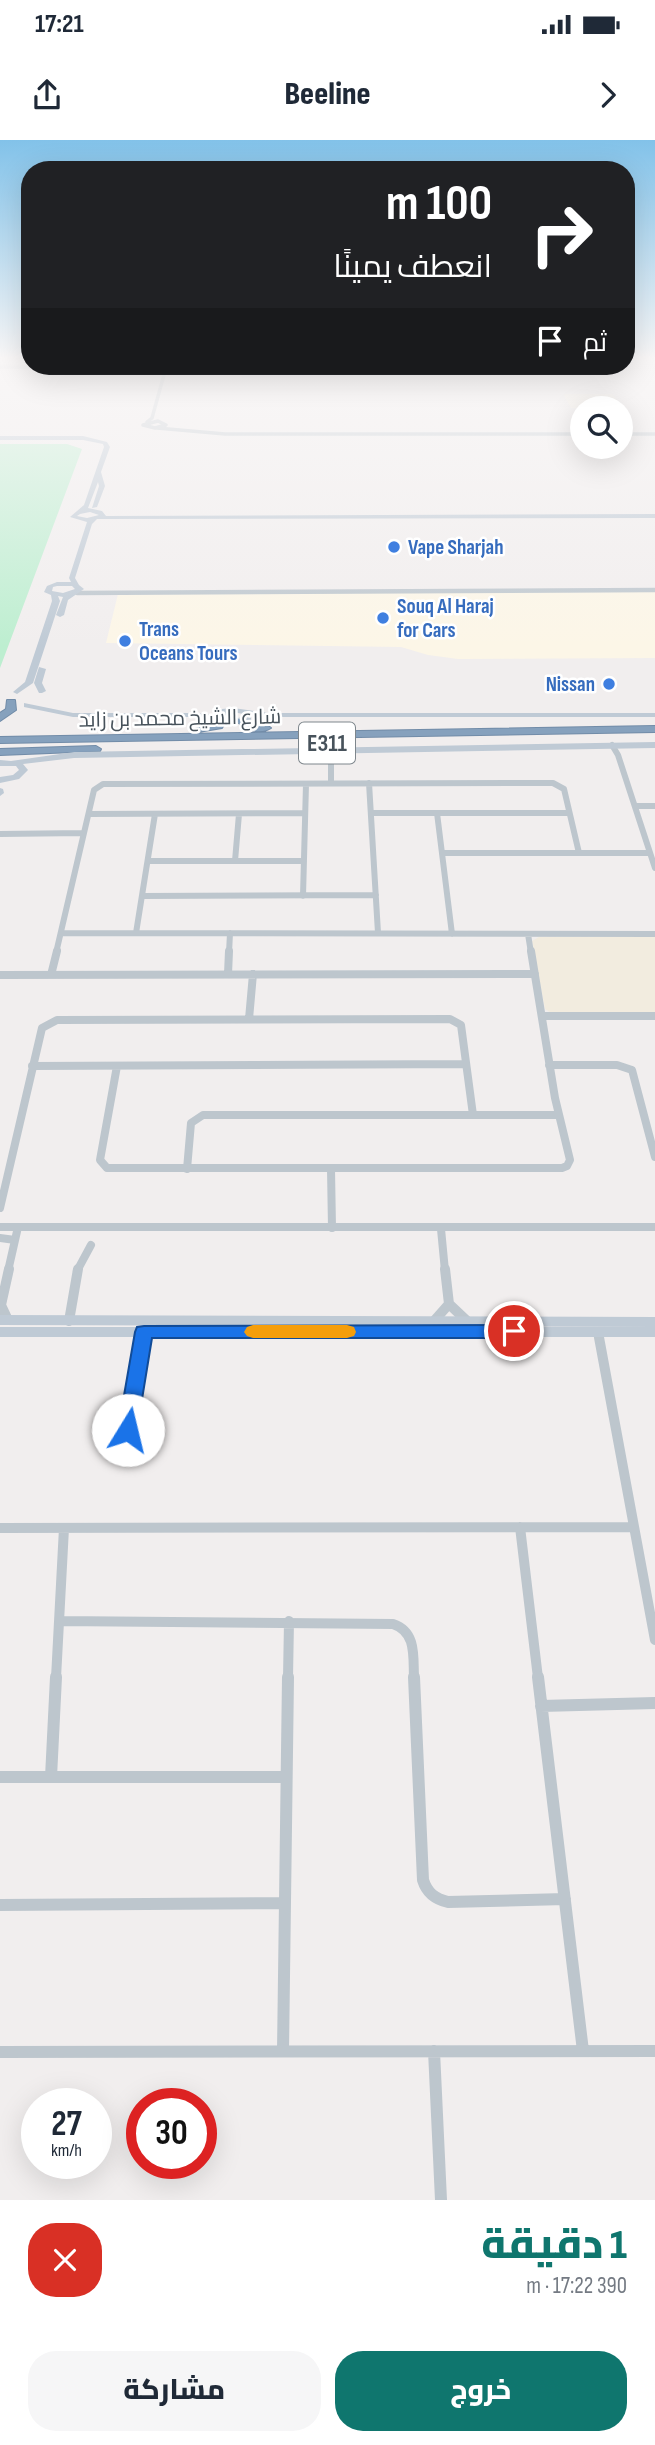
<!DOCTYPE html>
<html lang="ar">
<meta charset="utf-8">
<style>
body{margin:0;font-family:"Sofia Sans Condensed",Cairo,sans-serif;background:#f6f6f7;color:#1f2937;direction:rtl;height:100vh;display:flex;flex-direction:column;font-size:26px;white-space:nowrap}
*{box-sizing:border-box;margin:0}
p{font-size:23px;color:#747a83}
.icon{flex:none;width:38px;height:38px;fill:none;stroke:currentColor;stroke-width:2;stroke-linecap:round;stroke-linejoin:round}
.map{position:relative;height:2060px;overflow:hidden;direction:ltr}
.panel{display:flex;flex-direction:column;background:#fff;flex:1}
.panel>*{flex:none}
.hud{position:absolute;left:21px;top:21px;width:614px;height:214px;border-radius:28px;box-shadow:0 7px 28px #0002;direction:rtl;background:#202124;color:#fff;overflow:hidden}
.controls{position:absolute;left:570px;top:256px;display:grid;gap:14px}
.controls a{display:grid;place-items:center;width:63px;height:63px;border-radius:50%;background:#fff;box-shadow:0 7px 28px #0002;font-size:35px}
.speed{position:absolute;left:21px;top:1948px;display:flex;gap:14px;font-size:35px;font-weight:700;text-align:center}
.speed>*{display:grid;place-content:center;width:91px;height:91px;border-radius:50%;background:#fff;box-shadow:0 7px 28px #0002;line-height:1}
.speed small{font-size:18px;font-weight:400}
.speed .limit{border:10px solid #d22;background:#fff;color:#111}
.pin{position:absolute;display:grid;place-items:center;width:60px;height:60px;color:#fff;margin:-30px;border:4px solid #fff;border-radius:50%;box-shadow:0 2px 7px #0007}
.me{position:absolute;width:77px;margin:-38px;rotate:9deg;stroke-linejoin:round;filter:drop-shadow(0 0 5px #0008)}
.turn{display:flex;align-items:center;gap:24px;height:147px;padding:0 28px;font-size:32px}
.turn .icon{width:91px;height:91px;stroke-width:2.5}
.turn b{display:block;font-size:49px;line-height:60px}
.then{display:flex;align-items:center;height:66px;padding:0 28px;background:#0003;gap:14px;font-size:26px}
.round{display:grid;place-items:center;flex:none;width:74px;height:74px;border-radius:28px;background:#f6f6f7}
.summary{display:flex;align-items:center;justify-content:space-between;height:119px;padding:0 28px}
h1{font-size:42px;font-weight:800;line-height:52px;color:#0f766e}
.button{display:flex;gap:14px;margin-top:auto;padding:14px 28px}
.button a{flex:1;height:80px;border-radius:28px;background:#0f766e;color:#fff;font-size:28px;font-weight:800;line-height:80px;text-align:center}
.button a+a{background:#f6f6f7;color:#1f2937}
.status{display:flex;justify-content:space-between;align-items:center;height:49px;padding:0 35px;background:#fff;direction:ltr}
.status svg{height:19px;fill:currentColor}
header{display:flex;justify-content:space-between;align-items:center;height:91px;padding:0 28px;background:#fff;font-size:32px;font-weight:800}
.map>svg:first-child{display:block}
</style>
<div class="status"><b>17:21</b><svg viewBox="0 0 49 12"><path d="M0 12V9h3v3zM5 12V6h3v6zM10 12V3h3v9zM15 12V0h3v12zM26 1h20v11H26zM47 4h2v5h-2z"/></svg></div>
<header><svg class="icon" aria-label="forward" viewBox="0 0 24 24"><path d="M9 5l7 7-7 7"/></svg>Beeline<svg class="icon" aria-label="share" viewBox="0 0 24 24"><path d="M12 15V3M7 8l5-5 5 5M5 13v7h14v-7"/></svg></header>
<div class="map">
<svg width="655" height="2060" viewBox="0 0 655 2060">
<rect width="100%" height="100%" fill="#f1eeee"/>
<!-- commercial -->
<path fill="#fcf6e7" d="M563 254H613L621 267 571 268Z
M655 452V518L458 519 428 515 401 507 106 503 118 454Z"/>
<!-- airport -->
<path fill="#e0e2e6" d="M239 226H598L602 234 242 238Z"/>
<!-- green -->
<path fill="#bdeed0" d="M247 226H253L256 233 255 226H312V233L255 235 249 233Z
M314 226H594L597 232 319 234 315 233Z
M0 304H67L82 309 0 528Z"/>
<!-- sand -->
<path fill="#f2ecdf" d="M539 797H655V874H553L545 869 532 801Z"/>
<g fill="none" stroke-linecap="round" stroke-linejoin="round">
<!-- highway casing -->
<g stroke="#728ca8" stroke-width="2">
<path id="highway" d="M7 560H15L16 570 0 581V573L6 569Z
M222 576 227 579 222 588 198 592 193 589 214 583Z
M238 579H246C254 586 264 582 271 588 260 595 245 590 237 581Z
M655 586V592L0 603V597Z
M96 606 101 609 100 611 0 615V609Z"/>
</g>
<!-- street-far5 -->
<path stroke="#bdc6cd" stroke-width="3.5" d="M0 227 161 228 165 231 152 278 147 282
M158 281 166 285 155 288 143 285Z
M157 288 225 294H583
M621 294H655"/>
<!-- street-far4 -->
<path stroke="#bdc6cd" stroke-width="4.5" d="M77 453 655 450"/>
<!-- street-far3 -->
<path stroke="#bdc6cd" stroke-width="6" d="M612 605 618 615 655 728
M331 610V643
M369 643 378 793
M636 666H655
M371 673H569
M437 673 452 794
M89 674 305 673
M0 694 84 693
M442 713H650
M148 721H304
M235 721 239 674
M142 756 376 755
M303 756 306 644
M61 793 655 794
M136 793 155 674
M528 794 531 813
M56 813 94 650 103 644 553 643 564 649 579 713
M229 813 230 793"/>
<!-- street-far2 -->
<path stroke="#bdc6cd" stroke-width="8" d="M228 834 229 811
M0 835 535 834
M51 835 57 811
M543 876H655
M249 879 253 834
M549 925H617L632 930 655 1017
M32 926 466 924
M117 926 100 1020 107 1028H562L567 1026 570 1020 555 958 531 811
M187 1029 191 983 203 975H558
M331 1029 332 1088
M0 1068 42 888 57 880 450 879 461 885 473 975
M0 1087H655
M441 1089 445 1131
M0 1098 15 1100
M8 1131 18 1087
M77 1131 91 1105"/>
<!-- street-far1 -->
<path stroke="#bdc6cd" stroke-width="10" d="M445 1129 449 1164 467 1181
M8 1180 1 1165 9 1129
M69 1181 78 1129
M434 1181 449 1164
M598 1192 655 1500
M128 1290 144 1192
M520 1387 538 1538
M0 1388 634 1387
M59 1481 393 1484C417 1492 413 1517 414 1538
M56 1538 64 1388
M288 1538 289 1481"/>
<!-- street -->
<path stroke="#bdc6cd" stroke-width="12" d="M414 1537 423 1740C427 1753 435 1759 448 1762L565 1759
M538 1537 583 1911
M541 1566 655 1563
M0 1637H285
M51 1637 56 1537
M0 1765 283 1763
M283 1911 288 1537
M434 1911 441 2060
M0 1912 655 1911"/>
<!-- secondary -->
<path fill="#bfcad5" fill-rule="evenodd" d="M0 296H83L107 302 110 307 101 332 105 346 97 367 92 368 99 346 98 342 88 368 102 371 106 376 655 374V378L97 379 92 384 75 438 79 445 84 449 68 460 64 475 60 477 56 475 63 457 58 456 60 461 33 543 17 554 13 552 25 542 52 461 51 455 44 452 47 446 57 442H71L69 438 87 382 70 377 84 365 104 307 103 304 83 300H0ZM90 372 99 375 87 378 77 376 80 374ZM57 446H72L75 449 63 453 52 451 53 447Z
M39 527 46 529 42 543 46 551 42 553H39L34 543Z
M24 563 73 573H195L217 575 222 569 233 568 269 573H655V577H269L251 575V580L231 584 221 580 195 577H73L24 567ZM233 572 243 574V577L232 579 225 576 228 573Z
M655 602V608L74 618 23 624 28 630 19 639 0 643V637L13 635 19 630 16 626H0V620L11 621 74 612Z
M0 648 3 649 4 653 0 656Z
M0 1175 655 1177V1187L0 1185Z
M0 1187H655V1197H0Z"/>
<!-- highway -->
<use href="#highway" fill="#86a1bd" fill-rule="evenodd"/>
</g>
<!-- sky -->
<linearGradient id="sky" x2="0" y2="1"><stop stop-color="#82c2e9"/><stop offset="0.43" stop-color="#f9f7f7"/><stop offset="1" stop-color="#f9f7f7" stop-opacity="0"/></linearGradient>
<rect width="655" height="507" fill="url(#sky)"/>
<!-- route -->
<path fill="#1a73e8" stroke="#114b97" stroke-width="2" d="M514 1185 520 1187 523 1191 520 1196 514 1198H152L137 1290 134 1295H121L118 1290 135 1192 137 1187 144 1186Z"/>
<!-- slow -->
<path fill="#f59e0b" d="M253 1185H347L354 1187 356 1192 354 1196 347 1198H253L247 1196 244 1192 247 1187Z"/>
<!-- markers -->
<g fill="#3f7fe0" stroke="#fff" stroke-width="2.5">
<circle cx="394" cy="407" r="7"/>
<circle cx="383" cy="478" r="7"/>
<circle cx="125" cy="501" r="7"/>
<circle cx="609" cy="544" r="7"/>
</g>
<g text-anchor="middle" stroke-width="5" stroke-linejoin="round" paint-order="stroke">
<!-- far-shop labels -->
<g font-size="21" font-weight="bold" fill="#366cbe" stroke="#fff" text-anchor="start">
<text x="408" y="414">Vape Sharjah</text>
<text x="397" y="473">Souq Al Haraj<tspan x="397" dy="24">for Cars</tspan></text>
<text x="139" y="496">Trans<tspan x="139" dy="24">Oceans Tours</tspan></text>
<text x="595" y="551" text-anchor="end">Nissan</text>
</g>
<!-- far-street labels -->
<g font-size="21" fill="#47525b" stroke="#fff">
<text transform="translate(180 578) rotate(-1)" y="7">شارع الشيخ محمد بن زايد</text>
</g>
<!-- shield labels -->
<rect fill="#fff" stroke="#7e868c" stroke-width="2" x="299" y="582.5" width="56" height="41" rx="5"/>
<g font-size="24" font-weight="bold" fill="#47525b">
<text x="327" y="611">E311</text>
</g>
</g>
</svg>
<div class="controls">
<a><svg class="icon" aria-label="search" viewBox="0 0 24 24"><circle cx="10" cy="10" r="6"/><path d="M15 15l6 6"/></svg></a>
</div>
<div class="speed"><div>27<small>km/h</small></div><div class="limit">30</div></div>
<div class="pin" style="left:514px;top:1191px;background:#d93025"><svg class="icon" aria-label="arrive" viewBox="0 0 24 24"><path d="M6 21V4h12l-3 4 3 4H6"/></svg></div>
<svg class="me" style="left:128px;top:1290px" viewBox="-20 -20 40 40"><circle r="19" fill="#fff"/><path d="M0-13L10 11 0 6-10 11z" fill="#1a73e8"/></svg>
<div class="hud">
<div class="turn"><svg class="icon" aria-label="right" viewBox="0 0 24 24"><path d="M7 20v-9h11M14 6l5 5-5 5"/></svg><div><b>100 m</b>انعطف يمينًا</div></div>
<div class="then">ثم<svg class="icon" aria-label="arrive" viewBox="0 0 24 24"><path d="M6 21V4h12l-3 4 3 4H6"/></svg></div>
</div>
</div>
<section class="panel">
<div class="summary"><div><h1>1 دقيقة</h1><p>390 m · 17:22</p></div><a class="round" style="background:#d93025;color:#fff"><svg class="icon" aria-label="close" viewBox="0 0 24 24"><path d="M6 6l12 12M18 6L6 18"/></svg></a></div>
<div class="button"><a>خروج</a><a>مشاركة</a></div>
</section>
